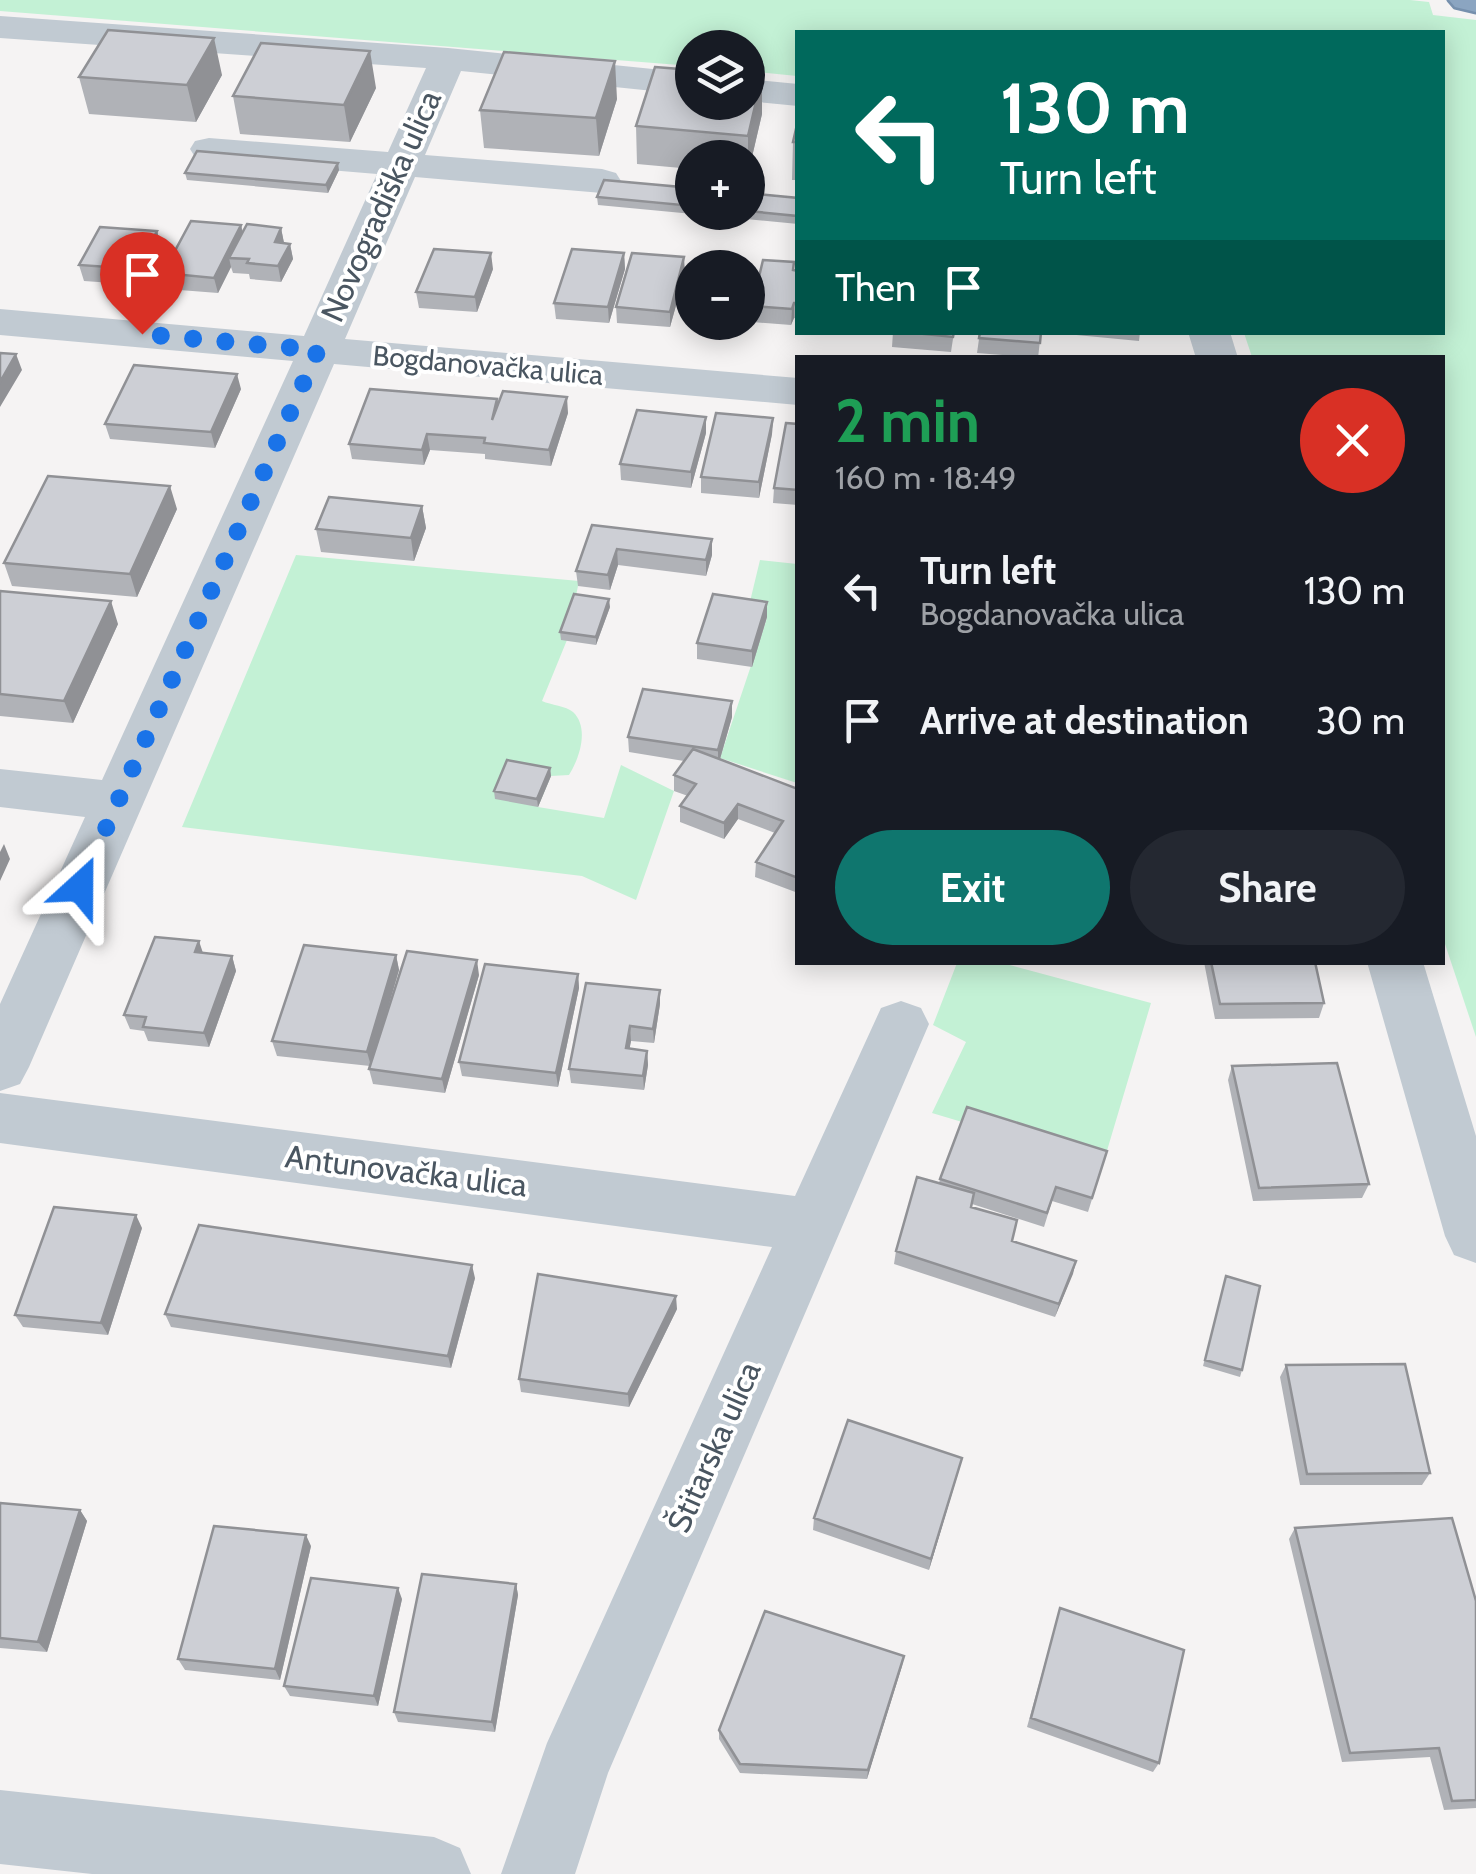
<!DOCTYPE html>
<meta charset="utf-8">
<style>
body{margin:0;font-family:Cabin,sans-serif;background:#242831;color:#f1f3f6;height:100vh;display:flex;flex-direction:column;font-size:38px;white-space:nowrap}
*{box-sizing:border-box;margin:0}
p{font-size:32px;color:#9ea1a6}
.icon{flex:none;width:55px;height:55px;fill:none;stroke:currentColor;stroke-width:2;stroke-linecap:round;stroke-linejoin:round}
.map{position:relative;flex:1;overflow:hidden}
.details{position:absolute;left:795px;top:355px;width:650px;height:610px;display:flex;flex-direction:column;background:#171b24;border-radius:0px;box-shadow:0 5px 25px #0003}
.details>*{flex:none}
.banner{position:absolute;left:795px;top:30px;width:650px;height:305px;border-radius:0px;box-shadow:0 5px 25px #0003;background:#00695c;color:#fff;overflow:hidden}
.buttons{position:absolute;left:675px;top:30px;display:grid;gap:20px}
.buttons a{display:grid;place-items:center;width:90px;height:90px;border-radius:50%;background:#171b24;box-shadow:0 5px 25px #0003;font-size:50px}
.pin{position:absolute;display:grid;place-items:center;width:85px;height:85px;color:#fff;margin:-102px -42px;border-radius:50% 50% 50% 0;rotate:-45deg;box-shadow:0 0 10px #0007}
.pin .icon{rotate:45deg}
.me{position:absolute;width:110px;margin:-55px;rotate:24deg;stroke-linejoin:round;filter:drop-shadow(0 0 8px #0008)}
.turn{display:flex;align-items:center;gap:35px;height:210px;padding:0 40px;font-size:45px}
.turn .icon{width:130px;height:130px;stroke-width:2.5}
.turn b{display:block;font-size:70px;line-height:85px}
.then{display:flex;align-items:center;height:95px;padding:0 40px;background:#0003;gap:20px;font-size:38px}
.round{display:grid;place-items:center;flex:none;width:105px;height:105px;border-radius:52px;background:#242831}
.overview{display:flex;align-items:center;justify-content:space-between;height:170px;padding:0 40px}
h1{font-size:60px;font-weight:800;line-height:75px;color:#1e9e55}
.primary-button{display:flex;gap:20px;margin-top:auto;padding:20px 40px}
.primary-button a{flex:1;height:115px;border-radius:60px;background:#0f766e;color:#fff;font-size:40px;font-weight:800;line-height:115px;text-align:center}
.primary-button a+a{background:#242831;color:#f1f3f6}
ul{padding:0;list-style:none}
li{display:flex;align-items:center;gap:30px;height:130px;padding:0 40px}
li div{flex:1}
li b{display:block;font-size:38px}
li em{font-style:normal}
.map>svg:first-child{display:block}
</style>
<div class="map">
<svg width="1476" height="1874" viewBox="0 0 1476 1874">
<rect width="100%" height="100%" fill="#f5f3f3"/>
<!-- green -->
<path fill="#c3f1d5" d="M0 0H1410L1429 2 1433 15 1476 20V1037L1442 935V358L1252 357 1244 333 1442 332V32H798L797 76 748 71V48H692V66L0 11Z
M296 555 579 581 567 640 542 701C551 705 566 706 573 712 590 728 579 759 569 775L551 776 538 807 604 818 621 765 674 791 636 900 582 876 182 827Z
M760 560 797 564V783L720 758 767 618 747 614Z
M957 963H1002L1151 1003 1103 1164 932 1113 966 1042 933 1025Z"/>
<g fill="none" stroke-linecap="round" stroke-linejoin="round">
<!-- highway casing -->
<g stroke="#7690ad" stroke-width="5">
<path id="highway" d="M1449 0H1476V12L1455 7Z"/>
</g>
<!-- minor -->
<path fill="#c1cad2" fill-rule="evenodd" d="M0 16 448 48 692 73V95L461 71 425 155 602 169 616 173 621 181 616 189 602 193 415 177 345 339 798 378V405L334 364 29 1067 20 1084 0 1091V1004L85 817 0 807V769L102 780 293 361 0 335V309L304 336 377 174 209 160 195 157 190 149 195 141 209 138 388 152 426 68 0 38Z
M748 79 798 84V106L748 101Z
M1188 332H1230L1238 358H1196Z
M1367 962H1423L1476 1136V1263L1454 1255 1445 1236Z
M901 1001 921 1008 929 1024 608 1773 575 1874H501L547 1743 772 1247 0 1143V1093L795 1196 881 1008Z
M0 1790 434 1837 460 1848 471 1874H92L0 1864Z"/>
<!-- highway -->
<use href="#highway" fill="#8ba5c1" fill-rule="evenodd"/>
</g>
<!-- wall -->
<path fill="#b0b2b7" d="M222 75 196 122 89 114 79 77Z
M376 88 350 142 240 134 233 96Z
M617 99 599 156 484 148 480 110Z
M762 114 748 174V158H692V169L637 164 636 126Z
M798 120V180H792L793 142Z
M339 170 328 193 187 180 185 173Z
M692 188V212H748V193L798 198V224L598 205 597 197Z
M241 225 243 232 281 228 284 243 290 244 293 259 281 282 250 279 249 274 233 273 231 267 218 293 167 289 163 273Z
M157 231 161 246 141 285 84 281 79 265Z
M624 253 625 269 609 323 556 319 554 303Z
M794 262V271H798V319L794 318 791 325 752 322V306Z
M493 269 477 312 419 308 416 292Z
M685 273 670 327 617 323 616 307Z
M893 332H954L951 352 892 347Z
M980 332H1041L1038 358 977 353Z
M1045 332H1140L1139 341Z
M241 389 215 448 110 439 105 424Z
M498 406 568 413 551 466 485 459V454L430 450 424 465 352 459 349 444Z
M773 418 772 434 759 498 701 493V477Z
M798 424V505L773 503 774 488Z
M706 433 691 488 621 480 620 464Z
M422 506 426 528 414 561 321 552 316 529Z
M177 509 137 597 12 586 4 563Z
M592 525 712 555 706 576 618 565 610 590 578 586 576 571Z
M0 591 118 624 73 723 0 716Z
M610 607 596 645 561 640 560 632Z
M767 617 752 667 697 659V643Z
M732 717 720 759 798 789V893L755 877 756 862 775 833 738 819 724 839 680 822V806L688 796 674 791V775L684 761 629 752 628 737Z
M550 768 551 776 538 807 495 799 494 791Z
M203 953 232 956 236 971 209 1047 148 1041 144 1031 130 1029 124 1015Z
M396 955 399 970 381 1032 479 975 445 1093 373 1084 369 1069 370 1066 277 1056 272 1041Z
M1204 962H1315L1324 1003 1319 1018 1215 1019Z
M578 974 579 988 558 1087 462 1076 459 1062Z
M660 1004 654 1043 631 1041 629 1049 647 1051 648 1065 644 1090 571 1083 569 1069Z
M1232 1066 1369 1184 1362 1198 1253 1201 1228 1080Z
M1107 1151 1088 1212 1052 1201 1044 1227 972 1204 971 1207 1012 1241 1076 1261 1055 1317 894 1264 896 1251 939 1183 940 1179Z
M142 1228 108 1335 23 1327 15 1315Z
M1226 1276 1242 1370 1240 1377 1203 1366Z
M475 1278 451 1368 171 1327 165 1314Z
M677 1309 629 1407 521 1392 519 1379Z
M1286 1365 1430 1473 1422 1485H1300L1280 1377Z
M962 1458 929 1570 813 1530 814 1518Z
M0 1503 80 1510 87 1521 47 1652 0 1648Z
M1295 1528 1476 1601V1808L1444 1810 1430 1757 1342 1762 1289 1539Z
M311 1546 280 1680 185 1670 178 1659Z
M516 1584 518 1595 495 1732 398 1722 394 1712Z
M402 1599 378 1706 290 1696 284 1686Z
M1060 1608 1159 1763 1153 1772 1027 1727Z
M904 1656 867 1779 740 1773 719 1739V1730Z"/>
<!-- shaded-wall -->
<path fill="#909195" d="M214 38 222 75 196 122 187 85Z
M370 51 376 88 350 142 344 105Z
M615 61 617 99 599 156 596 118Z
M762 76V114L748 174V136Z
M338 163 339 170 328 193 326 185Z
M241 225 244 241 229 258 231 267 218 293 214 278Z
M281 228 284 243 275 242Z
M157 231 161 246 141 285 137 269Z
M290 244 293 259 281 282 278 266Z
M491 253 493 269 477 312 475 297Z
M624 253 625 269 609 323 608 307Z
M684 257 685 273 670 327V312Z
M794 303V318L791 325 792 309Z
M16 354 22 370 0 407V382Z
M237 374 241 389 215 448 211 432Z
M567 397 568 413 551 466 549 450Z
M706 417V433L691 488V472Z
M773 418 772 434 759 498V482Z
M427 434 430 450 424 465 422 450Z
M170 486 177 509 137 597 130 574Z
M422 506 426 528 414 561 411 538Z
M712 539V555L706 576V560Z
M617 549 618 565 610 590 608 575Z
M609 599 610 607 596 645V637Z
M111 601 118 624 73 723 64 701Z
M767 602V617L752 667V651Z
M732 701V717L718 766V750Z
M550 768 551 776 538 807 537 799Z
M738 804V819L724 839V823Z
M4 844 10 859 0 881V852Z
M199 941 204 956 195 952Z
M396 955 399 970 371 1066 367 1052Z
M232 956 236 971 209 1047 204 1033Z
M477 960 479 975 445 1093 442 1079Z
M578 974 579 988 558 1087 556 1073Z
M660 990V1004L654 1043 653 1029Z
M630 1026 631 1041 627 1063 626 1048Z
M647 1051 648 1065 644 1090 643 1076Z
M136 1215 142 1228 108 1335 101 1323Z
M1076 1261 1073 1274 1055 1317 1059 1304Z
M472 1265 475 1278 451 1368 448 1356Z
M676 1296 677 1309 629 1407 628 1394Z
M962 1458 959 1470 929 1570 931 1559Z
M80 1510 87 1521 47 1652 38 1642Z
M306 1535 311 1546 280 1680 275 1669Z
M516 1584 518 1595 495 1732 492 1722Z
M398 1588 402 1599 378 1706 374 1696Z
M904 1656 902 1666 867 1779 868 1770Z"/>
<!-- building -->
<path fill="#cdcfd5" stroke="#909195" stroke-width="2.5" d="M108 30 214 38 187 85 79 77Z
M261 43 370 51 344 105 233 96Z
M504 52 615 61 596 118 480 110Z
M655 67 692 70V102H748V75L762 76 748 136 636 126Z
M798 120V142H793Z
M197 151 338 163 326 185 185 173Z
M604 180 692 188V206L597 197Z
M748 193 798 198V216L748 211Z
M191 221 241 225 214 278 163 273Z
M247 224 281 228 275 242 290 244 278 266 247 263 249 259 229 258Z
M100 227 157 231 137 269 79 265Z
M434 249 491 253 475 297 416 292Z
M572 249 624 253 608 307 554 303Z
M632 253 684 257 670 312 616 307Z
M763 260 794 262 793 270 798 271V303H794L792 309 752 306Z
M905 332H954L953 337Z
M980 332H1041L1040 343 979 338Z
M0 353 16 354 0 382Z
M134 365 237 374 211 432 105 424Z
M370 389 497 399 492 420 503 391 567 397 549 450 484 443 485 438 427 434 422 450 349 444Z
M637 410 706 417 691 472 620 464Z
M716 413 773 418 759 482 701 477Z
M786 423 798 424V490L774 488Z
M48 476 170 486 130 574 4 563Z
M329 497 422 506 411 538 316 529Z
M592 525 712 539 706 560 617 549 608 575 576 571Z
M0 591 111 601 64 701 0 694Z
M574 594 609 599 596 637 560 632Z
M713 594 767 602 752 651 697 643Z
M643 689 732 701 718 750 628 737Z
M693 749 798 789V878L756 862 783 821 738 804 724 823 680 806 696 784 674 775Z
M507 760 550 768 537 799 494 791Z
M155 937 199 941 195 952 232 956 204 1033 143 1027 146 1017 124 1015Z
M304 945 396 955 367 1052 272 1041Z
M407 951 477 960 442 1079 369 1069Z
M1211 962H1315L1324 1003 1220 1004Z
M485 964 578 974 556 1073 459 1062Z
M586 983 660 990 653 1029 630 1026 626 1048 647 1051 643 1076 569 1069Z
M1337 1063 1369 1184 1259 1188 1232 1066Z
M967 1107 1107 1151 1092 1198 1056 1187 1047 1213 940 1179Z
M917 1177 974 1193 971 1207 1017 1220 1012 1241 1076 1261 1059 1304 896 1251Z
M54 1207 136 1215 101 1323 15 1315Z
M199 1225 472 1265 448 1356 165 1314Z
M538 1274 676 1296 628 1394 519 1379Z
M1226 1276 1260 1286 1242 1370 1205 1360Z
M1405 1364 1430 1473 1307 1474 1286 1365Z
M848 1420 962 1458 931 1559 814 1518Z
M0 1503 80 1510 38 1642 0 1638Z
M1452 1518 1476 1601V1800L1452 1801 1439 1748 1350 1753 1295 1528Z
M214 1526 306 1535 275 1669 178 1659Z
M422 1574 516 1584 492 1722 394 1712Z
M311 1578 398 1588 374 1696 284 1686Z
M1060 1608 1184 1650 1159 1763 1031 1718Z
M765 1611 904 1656 868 1770 740 1764 719 1730Z"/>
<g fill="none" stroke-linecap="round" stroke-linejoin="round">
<!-- route -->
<path stroke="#1a73e8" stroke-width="18" stroke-dasharray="0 32.4" d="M80 887 318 350 142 334"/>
</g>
<g text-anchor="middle" stroke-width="8" stroke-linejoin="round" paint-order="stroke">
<!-- far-street labels -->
<g font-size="28" fill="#4a5661" stroke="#fff">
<text transform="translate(488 365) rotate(5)" y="10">Bogdanovačka ulica</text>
</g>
<!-- street labels -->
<g font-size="32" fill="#4a5661" stroke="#fff">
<text transform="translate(381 206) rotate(-66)" y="11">Novogradiška ulica</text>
<text transform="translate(406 1171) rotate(7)" y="11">Antunovačka ulica</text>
<text transform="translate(714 1447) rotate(-66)" y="11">Štitarska ulica</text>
</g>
</g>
</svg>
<div class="buttons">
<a><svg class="icon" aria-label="layers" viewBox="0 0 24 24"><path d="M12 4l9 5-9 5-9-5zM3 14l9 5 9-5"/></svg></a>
<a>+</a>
<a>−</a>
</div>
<div class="pin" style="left:142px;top:334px;background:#d93025"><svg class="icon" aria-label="arrive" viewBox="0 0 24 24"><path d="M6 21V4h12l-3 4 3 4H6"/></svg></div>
<svg class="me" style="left:80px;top:887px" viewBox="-20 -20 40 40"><path d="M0-17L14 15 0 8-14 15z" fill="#1a73e8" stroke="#fff" stroke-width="4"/></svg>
<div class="banner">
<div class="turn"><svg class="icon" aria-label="left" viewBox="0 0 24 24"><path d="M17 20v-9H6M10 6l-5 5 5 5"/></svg><div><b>130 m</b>Turn left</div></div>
<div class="then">Then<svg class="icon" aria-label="arrive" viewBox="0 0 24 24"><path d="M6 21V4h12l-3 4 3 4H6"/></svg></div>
</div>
<section class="details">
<div class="overview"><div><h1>2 min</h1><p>160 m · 18:49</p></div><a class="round" style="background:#d93025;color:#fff"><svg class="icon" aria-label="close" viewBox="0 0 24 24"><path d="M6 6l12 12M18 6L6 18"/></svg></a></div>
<ul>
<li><svg class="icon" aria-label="left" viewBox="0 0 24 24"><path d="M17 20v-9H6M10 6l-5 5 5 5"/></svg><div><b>Turn left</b><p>Bogdanovačka ulica</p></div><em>130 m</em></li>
<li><svg class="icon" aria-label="arrive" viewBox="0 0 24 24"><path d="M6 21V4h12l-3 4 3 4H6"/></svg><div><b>Arrive at destination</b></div><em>30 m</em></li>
</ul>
<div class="primary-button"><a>Exit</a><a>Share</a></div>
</section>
</div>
